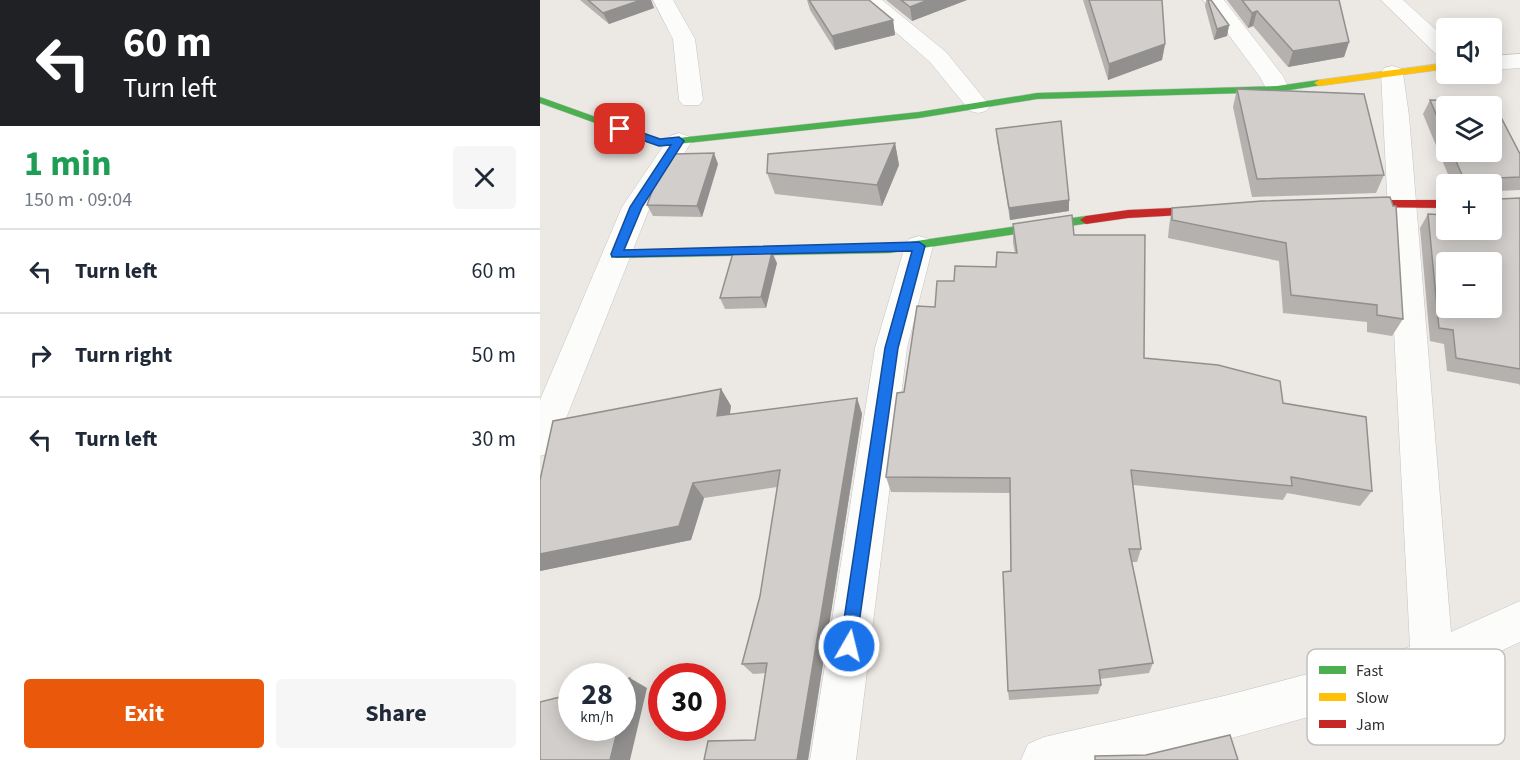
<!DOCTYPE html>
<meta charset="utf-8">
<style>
body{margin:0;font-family:"Source Sans 3",sans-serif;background:#f6f6f7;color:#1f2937;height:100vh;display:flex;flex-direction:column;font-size:22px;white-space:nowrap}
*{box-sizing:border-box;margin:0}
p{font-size:20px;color:#747a83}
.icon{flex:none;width:33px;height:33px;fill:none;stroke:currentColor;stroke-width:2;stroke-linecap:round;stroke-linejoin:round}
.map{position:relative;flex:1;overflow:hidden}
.sheet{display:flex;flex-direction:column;background:#fff;width:540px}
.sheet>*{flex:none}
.top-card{background:#202124;color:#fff;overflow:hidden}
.buttons{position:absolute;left:896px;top:18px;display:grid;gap:12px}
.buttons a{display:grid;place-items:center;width:66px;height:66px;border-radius:6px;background:#fff;box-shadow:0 3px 15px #0003;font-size:30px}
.speed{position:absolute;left:18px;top:663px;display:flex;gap:12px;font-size:30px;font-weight:700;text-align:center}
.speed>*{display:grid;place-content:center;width:78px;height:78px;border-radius:50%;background:#fff;box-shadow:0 3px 15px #0003;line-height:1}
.speed small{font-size:15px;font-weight:400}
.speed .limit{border:9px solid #d22;background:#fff;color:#111}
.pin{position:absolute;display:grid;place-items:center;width:51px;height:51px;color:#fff;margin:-26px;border-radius:12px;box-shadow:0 3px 9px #0006}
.me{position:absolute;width:66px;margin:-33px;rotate:8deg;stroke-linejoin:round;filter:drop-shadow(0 0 4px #0008)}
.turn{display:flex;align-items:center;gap:21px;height:126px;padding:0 24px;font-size:27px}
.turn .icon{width:78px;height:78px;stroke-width:2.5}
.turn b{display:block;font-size:42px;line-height:51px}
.round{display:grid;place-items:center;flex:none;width:63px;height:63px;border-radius:6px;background:#f6f6f7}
.summary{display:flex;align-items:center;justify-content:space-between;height:102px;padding:0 24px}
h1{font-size:36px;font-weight:700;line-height:45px;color:#1e9e55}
.button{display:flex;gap:12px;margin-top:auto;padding:12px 24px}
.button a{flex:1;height:69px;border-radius:6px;background:#ea580c;color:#fff;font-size:24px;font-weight:700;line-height:69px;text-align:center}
.button a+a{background:#f6f6f7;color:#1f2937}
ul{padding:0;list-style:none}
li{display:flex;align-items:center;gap:18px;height:84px;padding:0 24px;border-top:2px solid #e0e1e3}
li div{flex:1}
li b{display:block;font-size:22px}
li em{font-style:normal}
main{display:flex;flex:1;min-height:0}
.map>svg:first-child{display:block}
</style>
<main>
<section class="sheet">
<div class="top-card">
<div class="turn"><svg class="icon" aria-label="left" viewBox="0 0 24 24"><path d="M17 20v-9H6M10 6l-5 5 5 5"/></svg><div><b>60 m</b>Turn left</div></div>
</div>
<div class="summary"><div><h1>1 min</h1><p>150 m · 09:04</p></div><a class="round"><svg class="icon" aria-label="close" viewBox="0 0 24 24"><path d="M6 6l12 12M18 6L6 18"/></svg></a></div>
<ul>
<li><svg class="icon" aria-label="left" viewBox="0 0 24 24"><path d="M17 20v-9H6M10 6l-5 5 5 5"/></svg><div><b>Turn left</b></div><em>60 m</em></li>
<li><svg class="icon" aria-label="right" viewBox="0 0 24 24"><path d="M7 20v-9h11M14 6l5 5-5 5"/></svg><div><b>Turn right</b></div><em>50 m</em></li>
<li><svg class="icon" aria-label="left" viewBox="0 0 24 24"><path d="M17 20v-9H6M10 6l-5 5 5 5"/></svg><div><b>Turn left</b></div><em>30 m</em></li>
</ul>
<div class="button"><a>Exit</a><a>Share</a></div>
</section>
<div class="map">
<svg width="980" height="760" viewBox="0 0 980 760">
<rect width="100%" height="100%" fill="#ece8e4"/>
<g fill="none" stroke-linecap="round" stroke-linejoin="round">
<!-- street casing -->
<g stroke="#c5c4c5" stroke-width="1">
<path id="street" d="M113 0H133L155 39 163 100 159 105H143L139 100 133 39Z
M319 0H342L406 52 450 106 446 111 438 113 430 111 390 62Z
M663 0H684L743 76 749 89 745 94H729L720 77Z
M841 0H863L906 39V58L898 56Z
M980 54V68L951 70V56Z
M852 66 860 68 863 73 869 116 911 632 980 601V642L892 683 688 739 600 760H481L488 744 504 737 688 695 870 647 841 73 844 68Z
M139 133 148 136 152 141 110 207 17 441 12 452 0 456V400L82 207 130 136Z
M379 236 389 239 393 246 367 348 316 760H270L335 348 365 246 369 239Z"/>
</g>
<!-- fast casing -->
<g stroke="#c5c4c5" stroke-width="1">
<path id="fast" d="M779 80 784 83 782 85 737 92 497 99 379 118 119 146 0 103V97L120 140 379 112 497 93 737 86Z
M546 216 550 217V223L349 253 76 258 70 254 76 250 349 245Z"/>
</g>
<!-- slow casing -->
<g stroke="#c5c4c5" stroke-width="1">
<path id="slow" d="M906 63V69L779 86 774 83 779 80Z"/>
</g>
<!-- jam casing -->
<g stroke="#c5c4c5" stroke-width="1">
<path id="jam" d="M807 200H906V208L803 207V201Z
M675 206 681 210 679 213 588 218 546 224 540 220 546 216 588 210Z"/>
</g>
<!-- street -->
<use href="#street" fill="#fcfcfb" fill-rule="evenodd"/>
<!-- fast -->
<use href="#fast" fill="#4caf50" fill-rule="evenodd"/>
<!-- slow -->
<use href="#slow" fill="#ffc107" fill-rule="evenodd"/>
<!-- jam -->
<use href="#jam" fill="#c62828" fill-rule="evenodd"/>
</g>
<!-- wall -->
<path fill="#b4b1af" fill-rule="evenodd" d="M40 0H111L114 8 69 24Z
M267 0H329L353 20 355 35 295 50 270 10Z
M346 0H427L372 21Z
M543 0H622L625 44 622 60 568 80Z
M666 0H671L689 25 687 36 674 40 665 6Z
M687 0H799L809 42 804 57 748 67 713 26 708 28Z
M697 89 844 175 836 193 712 197 693 107Z
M890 100 953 102 980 154V190L958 191 959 199 980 198V386L979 384 907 371 904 344 890 341 880 228 888 214 906 215V230H951V184H912L883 114ZM906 106H951V152H906ZM906 262H951V308H906Z
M456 129 529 200V211L470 220 457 140Z
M355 143 359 165 342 206 235 194 227 173Z
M178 164 162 217 113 216 107 205Z
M722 201 863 319 852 336 827 332V322L743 313 739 261 628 238 629 227 632 208Z
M473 224 534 235 604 358 743 403 832 491 820 506 747 493 743 500 593 485 601 549 597 562H592L613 663 609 673 560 679 561 685 558 694 469 700 468 691 471 571 470 493 351 492 346 477 364 392 395 307 414 281 456 267 475 253 473 243Z
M237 263 226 308 185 309 180 298Z
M181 389 191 406 190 414 317 398 322 414 268 760H164L215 740 226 673 213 674 202 664 220 596 237 487 164 498 151 540 0 571Z"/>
<!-- shaded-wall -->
<path fill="#92908e" d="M101 0H111L114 8 69 24 63 13Z
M388 0H427L372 21 370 7Z
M717 11 713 26 708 28 712 13Z
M353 20 355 35 295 50 292 36Z
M689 25 687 36 674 40 677 29Z
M809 42 804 57 748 67 753 51Z
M625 44 622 60 568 80 569 64Z
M355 143 359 165 342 206 337 185Z
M174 153 178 164 162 217 157 206Z
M529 200V211L470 220 469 208Z
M232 252 237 263 226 308 221 297Z
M181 389 191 406 187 432 177 416Z
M317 398 322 414 268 760H257Z
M153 483 164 498 151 540 0 571V554Z
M90 678 107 688 90 760H70L78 728H82V708Z"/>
<!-- building -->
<path fill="#d1cecb" stroke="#92908e" stroke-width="1.5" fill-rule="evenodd" d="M48 0H101L63 13Z
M269 0H329L353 20 292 36Z
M361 0H388L370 7Z
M549 0H622L625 44 569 64Z
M668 0H671L689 25 677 29Z
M702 0H799L809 42 753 51 717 11 712 13Z
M697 89 824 94 844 175 717 179Z
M890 100 953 102 980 154V177L958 178 959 199 980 198V369L916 358 913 330 899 328 888 214 906 215V230H951V184H926L912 152H951V106H906V137ZM906 262H951V308H906Z
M521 121 529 200 469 208 456 129Z
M355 143 337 185 227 173 228 154Z
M174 153 157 206 107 205 116 181 134 154Z
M850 197 853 206H856L863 319 837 315V305L751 295 746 243 632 220V208L722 201Z
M532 215 534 235H605L604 358 678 365 740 381 743 403 826 417 832 491 751 477 752 486 591 470 601 549H589L613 663 559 670 561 685 468 691 463 572 471 571 470 478 346 477 357 393 364 392 377 306 395 307 397 281H414L415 266 456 267 457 252 477 253 473 224Z
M232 252 221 297 180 298 193 253Z
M181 389 177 416 317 398 257 760H164L168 741 215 740 227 663 202 664 220 596 240 470 153 483 139 526 0 554V480L13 421Z
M90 678 82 708V680Z
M32 694V728H78L70 760H0V702Z
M690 735 698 760H555V756L606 755Z"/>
<!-- route -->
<path fill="#1a73e8" stroke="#114b97" stroke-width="1.5" d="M80 125 120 139 139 137 144 141 102 207 84 250 379 242 385 246 358 348 315 652 309 654 303 652 300 646 345 348 372 251 72 257 71 254 90 207 131 145 119 146 76 131 74 129Z"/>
<!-- legend -->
<rect x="767" y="649" width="198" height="96" rx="9" fill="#fff" stroke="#c0c0c0" stroke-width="1.5"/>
<rect x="779" y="666" width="27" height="8" fill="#4caf50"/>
<rect x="779" y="693" width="27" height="8" fill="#ffc107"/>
<rect x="779" y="720" width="27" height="8" fill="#c62828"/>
<g font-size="16" fill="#2e2e2e">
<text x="816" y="676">Fast</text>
<text x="816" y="703">Slow</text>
<text x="816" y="730">Jam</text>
</g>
</svg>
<div class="buttons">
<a><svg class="icon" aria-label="sound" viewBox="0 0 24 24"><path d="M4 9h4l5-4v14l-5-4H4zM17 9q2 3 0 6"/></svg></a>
<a><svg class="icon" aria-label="layers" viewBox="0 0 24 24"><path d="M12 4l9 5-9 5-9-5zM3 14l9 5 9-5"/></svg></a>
<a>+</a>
<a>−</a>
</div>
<div class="speed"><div>28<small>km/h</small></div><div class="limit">30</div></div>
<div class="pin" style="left:80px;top:129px;background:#d93025"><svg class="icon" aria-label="arrive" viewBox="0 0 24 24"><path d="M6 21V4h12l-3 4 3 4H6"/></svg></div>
<svg class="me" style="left:309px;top:646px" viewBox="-20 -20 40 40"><circle r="17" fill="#1a73e8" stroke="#fff" stroke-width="3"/><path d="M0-11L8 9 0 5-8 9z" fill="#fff"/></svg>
</div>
</main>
